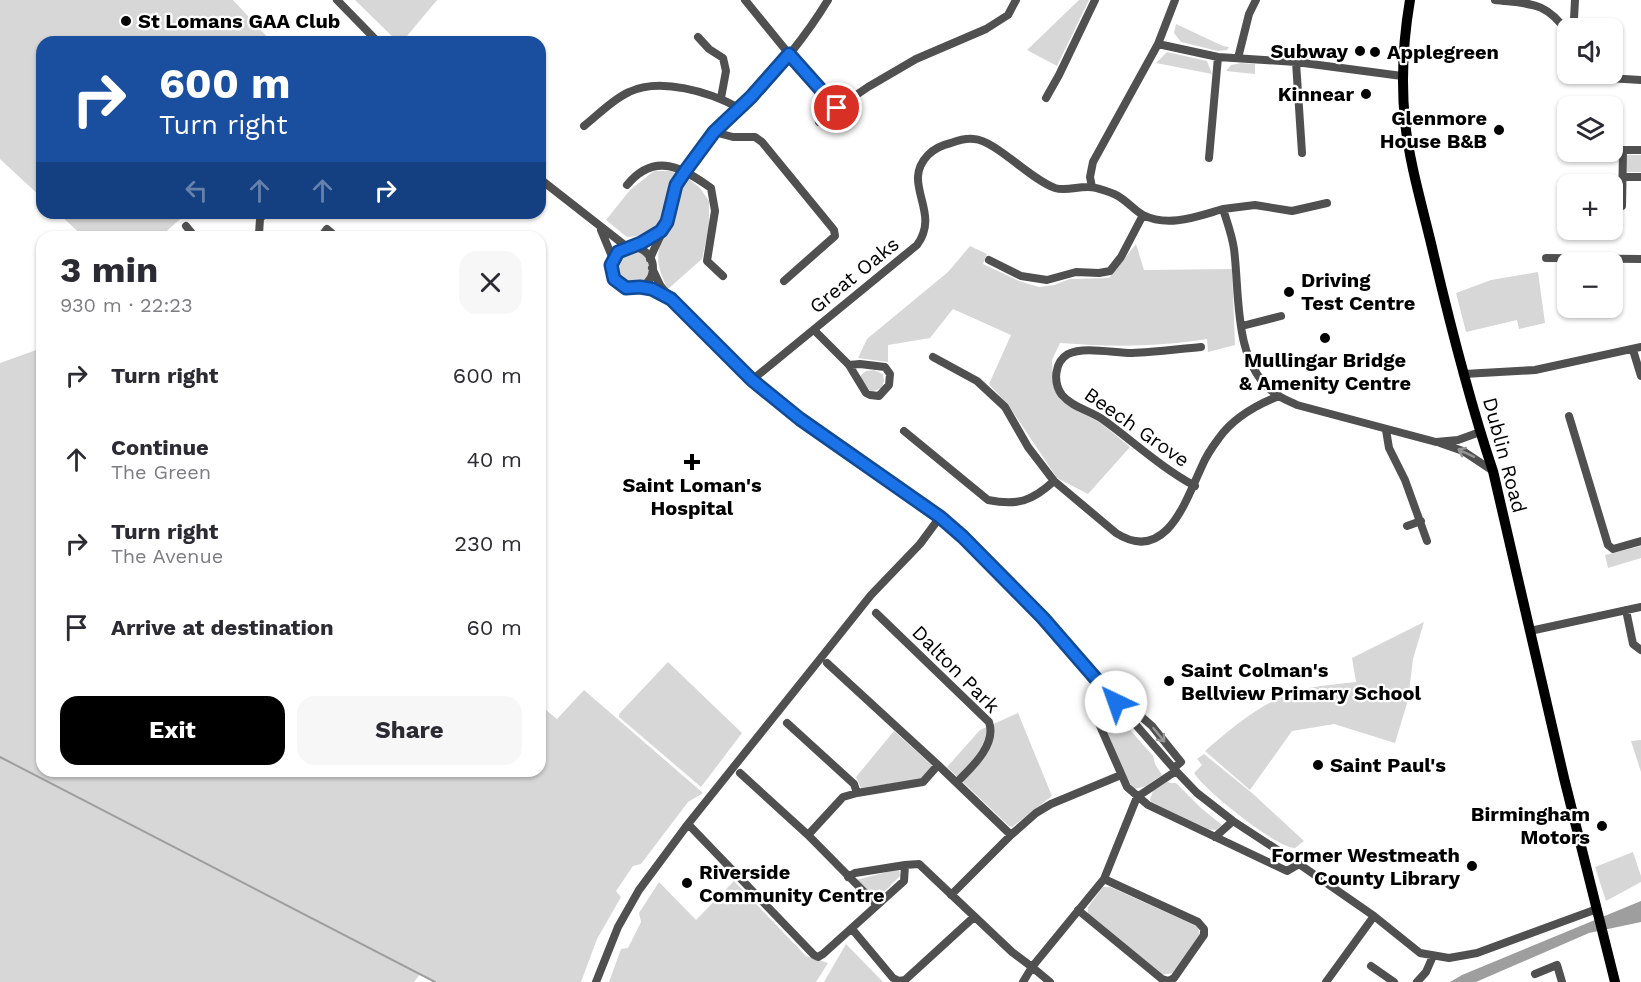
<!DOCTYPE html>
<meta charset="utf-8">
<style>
body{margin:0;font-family:"Work Sans",sans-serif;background:#f7f7f7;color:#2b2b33;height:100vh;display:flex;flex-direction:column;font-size:22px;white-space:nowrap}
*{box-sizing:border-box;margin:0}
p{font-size:20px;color:#7c7c81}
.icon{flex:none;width:33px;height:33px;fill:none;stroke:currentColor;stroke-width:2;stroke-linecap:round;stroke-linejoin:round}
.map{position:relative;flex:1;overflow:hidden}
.side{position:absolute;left:36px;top:231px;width:510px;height:546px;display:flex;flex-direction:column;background:#fff;border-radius:18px;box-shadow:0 2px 4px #0004}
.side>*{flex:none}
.hud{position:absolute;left:36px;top:36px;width:510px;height:183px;border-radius:18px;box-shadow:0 2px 4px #0004;background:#1a4fa0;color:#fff;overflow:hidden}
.buttons{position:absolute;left:1557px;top:18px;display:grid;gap:12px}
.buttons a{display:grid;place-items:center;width:66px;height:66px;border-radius:12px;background:#fff;box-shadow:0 2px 4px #0004;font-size:30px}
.pin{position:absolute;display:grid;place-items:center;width:51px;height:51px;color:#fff;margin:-26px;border:3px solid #fff;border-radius:50%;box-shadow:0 2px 6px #0007}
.me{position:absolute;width:66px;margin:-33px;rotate:318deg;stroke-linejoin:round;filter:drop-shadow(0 0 4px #0008)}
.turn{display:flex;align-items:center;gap:21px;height:126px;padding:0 24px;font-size:27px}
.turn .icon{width:78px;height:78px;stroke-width:2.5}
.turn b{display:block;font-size:42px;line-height:51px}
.lanes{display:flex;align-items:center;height:57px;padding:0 24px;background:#0003;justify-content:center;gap:30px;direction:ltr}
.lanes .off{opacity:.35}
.round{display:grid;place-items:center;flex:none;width:63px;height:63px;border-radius:18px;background:#f7f7f7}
.summary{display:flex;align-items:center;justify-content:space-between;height:102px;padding:0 24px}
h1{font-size:36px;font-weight:700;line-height:45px}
.action{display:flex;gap:12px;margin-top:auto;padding:12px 24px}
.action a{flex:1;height:69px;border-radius:18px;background:#000;color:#fff;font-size:24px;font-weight:700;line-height:69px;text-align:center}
.action a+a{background:#f7f7f7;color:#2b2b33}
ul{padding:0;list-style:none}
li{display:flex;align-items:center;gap:18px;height:84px;padding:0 24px}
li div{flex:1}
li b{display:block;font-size:22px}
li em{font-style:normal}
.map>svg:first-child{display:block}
</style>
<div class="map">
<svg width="1641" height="982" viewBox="0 0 1641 982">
<rect width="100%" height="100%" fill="#fff"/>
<!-- green -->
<path fill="#d7d7d7" d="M0 0H233L272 42H42V198L0 159Z
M355 0H437L402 42H398Z
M1079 0H1089L1057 66 1027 50Z
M1176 24 1223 46 1229 47 1227 50 1218 51 1181 42 1174 33Z
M1167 52 1207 61 1212 74 1156 63Z
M1241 63 1255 64V74L1226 71 1231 65Z
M1626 155H1641V172H1625Z
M654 171H670L689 179 700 188 709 201V227L702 259 668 289C654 262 657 254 665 225L640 236 627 237 606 220 630 190Z
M58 213H187L160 237H84Z
M1136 244 1144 270 1232 269 1235 345 1208 352 1207 339C1156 347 1112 347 1060 343L1052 360 1053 385 1061 400 1102 424 1130 447 1088 494 1057 478 1009 406 989 384 1011 335 953 309 930 338 888 345V362L858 358 867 339 948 272 970 246 987 254 983 264 1019 281 1039 287 1054 285 1070 279 1109 278Z
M614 267a18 18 0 1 1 36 0a18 18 0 1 1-36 0Z
M1538 272 1545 323 1519 329 1517 320 1466 332 1456 293 1491 280Z
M42 348V771H540V705L557 719 584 690 703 793 688 802 641 864 633 866 616 891 621 897 597 939 581 982H435L420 974 414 982H0V363Z
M874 370 883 374 884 381 882 388 871 392 860 379 861 375 866 371Z
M1641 546V558L1608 568 1605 555Z
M1424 622 1413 659 1408 700 1395 743 1334 724 1292 731 1250 790 1205 751C1235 725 1269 696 1309 688 1324 685 1340 684 1356 682L1352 658Z
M668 662 742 733 701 787 619 717V714Z
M1108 705 1153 756 1155 764 1162 775 1146 786 1135 789C1125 782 1104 729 1100 715L1103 707Z
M1018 713 1052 796 1012 827 1009 826 947 767 980 730Z
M894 731 933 766 921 779 861 788 856 777Z
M1641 740V772L1631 741Z
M1204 754 1252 793 1304 841 1295 848C1278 849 1204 790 1194 773L1202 765 1197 759Z
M1168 781 1170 783H1176L1201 808 1222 825 1216 830 1208 829 1151 802 1150 799 1153 791Z
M1633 852 1641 876V882L1606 901 1595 867Z
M899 869 900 876 873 903 852 881Z
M734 881 806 956 828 963 816 982H609L621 949 628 948 641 922 639 913 659 882 696 920Z
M1103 887H1110L1197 926 1200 934 1173 973 1162 975 1088 915V907Z
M846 944 883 982H824Z"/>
<!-- water -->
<path fill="#9e9e9e" d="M1641 901V922L1589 933 1476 982H1450L1462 975Z"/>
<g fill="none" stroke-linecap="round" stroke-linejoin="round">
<!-- stream -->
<path stroke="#9e9e9e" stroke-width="2" d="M0 757 435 982"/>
<!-- minor -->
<path stroke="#505050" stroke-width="8" d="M337 0 378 42
M745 0 789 54 837 108 868 87 916 59 986 29 1008 15 1016 0
M1495 0C1530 4 1546 1 1568 33
M1574 19 1575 0
M698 37 709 49 723 58 726 71 721 98
M1158 44 1218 57 1296 62 1402 76
M1238 58 1249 14 1256 0
M1296 62 1302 153
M1600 74 1608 78 1641 80
M1046 98 1059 75 1095 0
M819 122 837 108
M584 126C598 115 613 99 629 92 660 77 710 92 739 108
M714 132 733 137H755L762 142 834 230 835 236 784 281
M1209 158 1218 57
M1623 177H1641
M540 179 627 247
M627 185C655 151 683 168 711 188L715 211 707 261 723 276
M1092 187 1090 177 1093 162 1158 44 1175 0
M1615 206H1622L1623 150H1641
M1223 209 1255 205 1292 211 1327 203
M186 226 195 237
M601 230 613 259
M261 237 259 234 260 219 264 213
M321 237 327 229 334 235
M633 246 661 231
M611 268a21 21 0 1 1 42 0a21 21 0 1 1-42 0Z
M1546 258 1641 259
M650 259C655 246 662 234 667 221 675 203 674 187 686 169 705 141 726 121 750 98 778 71 808 33 828 0
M989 260 1021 276 1047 280 1076 272 1099 273 1110 271 1121 257 1143 215
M652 268 660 285 671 299 752 380 800 419 940 517 963 537 1043 618 1176 771 1197 793 1233 821 1299 864 1374 916 1420 953 1449 958 1477 953 1597 909
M640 287 652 289 670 298
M1242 326 1281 316
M814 330 849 365 866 393 870 395 879 396 889 385 890 374 885 367 860 364 849 365
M1633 350 1641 376
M933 357 977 381 1005 407 1028 447 1054 481 1116 533C1166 565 1186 500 1202 466 1206 456 1213 446 1219 438 1234 417 1256 405 1279 396
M1464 374 1535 370 1641 347
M752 380 917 245C942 211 900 184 928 155 935 148 942 145 951 143 959 140 966 138 974 139 995 140 1031 180 1055 188 1068 192 1083 184 1096 188 1103 190 1111 192 1118 196 1127 201 1134 210 1143 215 1169 228 1198 216 1223 209 1227 222 1232 235 1234 249 1240 295 1233 360 1273 392 1280 398 1289 401 1297 405L1436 442 1458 440 1480 432
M1569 416 1608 545 1613 549 1641 541
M1386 430 1389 448 1405 480 1427 541
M904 431 988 500C1018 506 1032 501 1054 481
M1440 443 1463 451 1493 471
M1195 486C1162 468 1135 443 1105 421 1092 411 1073 408 1062 395 1053 383 1054 362 1068 354 1084 346 1114 353 1132 353 1155 352 1178 349 1201 347
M1407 526 1421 521
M1626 610 1633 644 1641 650
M876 613 989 722C997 745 971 768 957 782
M1530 631 1641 607
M827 663 938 765
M1109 694 1093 710 1127 787 1148 805 1287 871 1299 864
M1126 713 1136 712 1152 726 1181 762 1174 768
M787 723 854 784 857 793
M740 773 808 835 877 905
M688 824 814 955 818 957 823 954 904 881 905 865 919 864 1012 952 1032 967 1023 982
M808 835 843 797 857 793 923 782 938 765 1011 835 951 895
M1011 835 1036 813 1051 804 1121 775
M1215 837 1233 821
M848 877 855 873 905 865
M1078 910 1162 979 1169 981 1174 978 1204 935V929L1198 922 1104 879
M852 929 893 978 899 981 905 980 974 917
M1371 966 1394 982
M1535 974 1557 965 1562 982
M596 982 618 927 639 890 688 824 824 654 871 595 920 544 940 517
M1050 982 1032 967 1104 879 1137 797 1176 771
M1326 982 1374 916
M1417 982 1426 972 1433 956"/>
<!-- major -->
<path stroke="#000" stroke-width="10" d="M1410 0C1403 41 1401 81 1405 122 1410 167 1424 212 1434 256 1451 328 1469 400 1493 471L1564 778 1615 982"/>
</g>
<!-- one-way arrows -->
<defs><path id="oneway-shaft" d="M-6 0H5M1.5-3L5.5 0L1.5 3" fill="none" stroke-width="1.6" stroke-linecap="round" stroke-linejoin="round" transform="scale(1.5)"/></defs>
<g stroke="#969696">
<use href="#oneway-shaft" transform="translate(1466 453) rotate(-155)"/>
<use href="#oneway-shaft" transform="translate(1159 735) rotate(51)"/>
</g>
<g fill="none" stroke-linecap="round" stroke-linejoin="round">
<!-- route casing -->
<g stroke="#114b97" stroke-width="15">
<path id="route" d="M837 108 789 54 751 97 714 132 686 170 676 185 667 222 661 231 641 243 618 252 611 265 614 279 626 288 640 287 652 289 671 299 752 380 800 419 940 517 963 537 1043 618 1116 702"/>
</g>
<!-- route -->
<use href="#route" stroke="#1a73e8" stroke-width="10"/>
</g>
<!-- markers -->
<g fill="#000" stroke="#fff" stroke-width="2">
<circle cx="126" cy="21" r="6"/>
<circle cx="1360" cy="51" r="6"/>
<circle cx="1375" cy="52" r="6"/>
<circle cx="1366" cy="94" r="6"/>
<circle cx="1499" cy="130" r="6"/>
<circle cx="1289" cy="292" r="6"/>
<circle cx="1325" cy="338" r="6"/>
<path d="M689 453h6v6h6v6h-6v6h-6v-6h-6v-6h6z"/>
<circle cx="1169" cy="681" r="6"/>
<circle cx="1318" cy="765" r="6"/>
<circle cx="1602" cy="826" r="6"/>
<circle cx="1472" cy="866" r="6"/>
<circle cx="687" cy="883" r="6"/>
</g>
<g text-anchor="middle" stroke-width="4.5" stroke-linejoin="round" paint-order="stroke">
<!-- poi labels -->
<g font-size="20" font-weight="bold" fill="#000" stroke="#fff" text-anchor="start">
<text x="138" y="28">St Lomans GAA Club</text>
<text x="1348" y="58" text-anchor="end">Subway</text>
<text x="1387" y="59">Applegreen</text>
<text x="1354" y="101" text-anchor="end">Kinnear</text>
<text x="1487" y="125" text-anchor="end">Glenmore<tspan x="1487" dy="23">House B&amp;B</tspan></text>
<text x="1301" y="287">Driving<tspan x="1301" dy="23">Test Centre</tspan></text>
<text x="1325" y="367" text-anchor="middle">Mullingar Bridge<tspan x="1325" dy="23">&amp; Amenity Centre</tspan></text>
<text x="692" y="492" text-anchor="middle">Saint Loman's<tspan x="692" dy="23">Hospital</tspan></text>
<text x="1181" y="677">Saint Colman's<tspan x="1181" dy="23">Bellview Primary School</tspan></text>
<text x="1330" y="772">Saint Paul's</text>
<text x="1590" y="821" text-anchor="end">Birmingham<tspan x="1590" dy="23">Motors</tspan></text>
<text x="1460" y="862" text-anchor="end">Former Westmeath<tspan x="1460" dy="23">County Library</tspan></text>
<text x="699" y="879">Riverside<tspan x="699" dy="23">Community Centre</tspan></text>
</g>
<!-- street labels -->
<g font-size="20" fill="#000" stroke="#fff">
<text transform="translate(854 275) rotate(-39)" y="7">Great Oaks</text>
<text transform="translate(1137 427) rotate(35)" y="7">Beech Grove</text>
<text transform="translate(1505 455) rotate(75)" y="7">Dublin Road</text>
<text transform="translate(956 669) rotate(45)" y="7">Dalton Park</text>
</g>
</g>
</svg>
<div class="buttons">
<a><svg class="icon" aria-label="sound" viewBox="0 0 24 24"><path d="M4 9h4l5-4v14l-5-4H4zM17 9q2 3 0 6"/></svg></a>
<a><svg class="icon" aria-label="layers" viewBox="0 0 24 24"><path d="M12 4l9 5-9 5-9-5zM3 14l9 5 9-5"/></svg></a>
<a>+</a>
<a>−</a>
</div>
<div class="pin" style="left:837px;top:108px;background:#d93025"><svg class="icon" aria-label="arrive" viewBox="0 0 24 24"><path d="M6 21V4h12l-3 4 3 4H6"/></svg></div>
<svg class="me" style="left:1116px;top:702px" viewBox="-20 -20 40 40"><circle r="19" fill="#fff"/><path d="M0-13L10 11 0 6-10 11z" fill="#1a73e8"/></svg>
<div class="hud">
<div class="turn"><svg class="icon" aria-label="right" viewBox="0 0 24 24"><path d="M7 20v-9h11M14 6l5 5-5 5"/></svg><div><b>600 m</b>Turn right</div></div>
<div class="lanes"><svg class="icon off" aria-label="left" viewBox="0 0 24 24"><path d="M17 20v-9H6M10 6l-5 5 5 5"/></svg><svg class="icon off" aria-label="ahead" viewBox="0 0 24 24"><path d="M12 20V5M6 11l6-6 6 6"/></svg><svg class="icon off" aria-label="ahead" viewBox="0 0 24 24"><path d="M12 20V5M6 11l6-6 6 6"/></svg><svg class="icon" aria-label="right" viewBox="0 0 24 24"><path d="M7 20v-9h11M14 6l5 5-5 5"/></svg></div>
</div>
<section class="side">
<div class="summary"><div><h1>3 min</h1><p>930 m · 22:23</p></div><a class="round"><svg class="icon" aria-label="close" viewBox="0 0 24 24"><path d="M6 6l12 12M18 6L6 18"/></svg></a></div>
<ul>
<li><svg class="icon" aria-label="right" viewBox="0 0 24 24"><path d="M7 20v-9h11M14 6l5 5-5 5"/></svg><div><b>Turn right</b></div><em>600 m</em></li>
<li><svg class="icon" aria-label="ahead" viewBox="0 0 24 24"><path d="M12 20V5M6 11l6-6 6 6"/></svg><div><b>Continue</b><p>The Green</p></div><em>40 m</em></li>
<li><svg class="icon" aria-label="right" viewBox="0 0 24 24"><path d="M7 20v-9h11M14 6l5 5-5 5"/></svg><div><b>Turn right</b><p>The Avenue</p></div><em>230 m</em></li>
<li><svg class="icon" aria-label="arrive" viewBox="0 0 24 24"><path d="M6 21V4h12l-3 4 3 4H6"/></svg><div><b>Arrive at destination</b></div><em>60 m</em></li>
</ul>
<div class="action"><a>Exit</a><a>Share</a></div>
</section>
</div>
